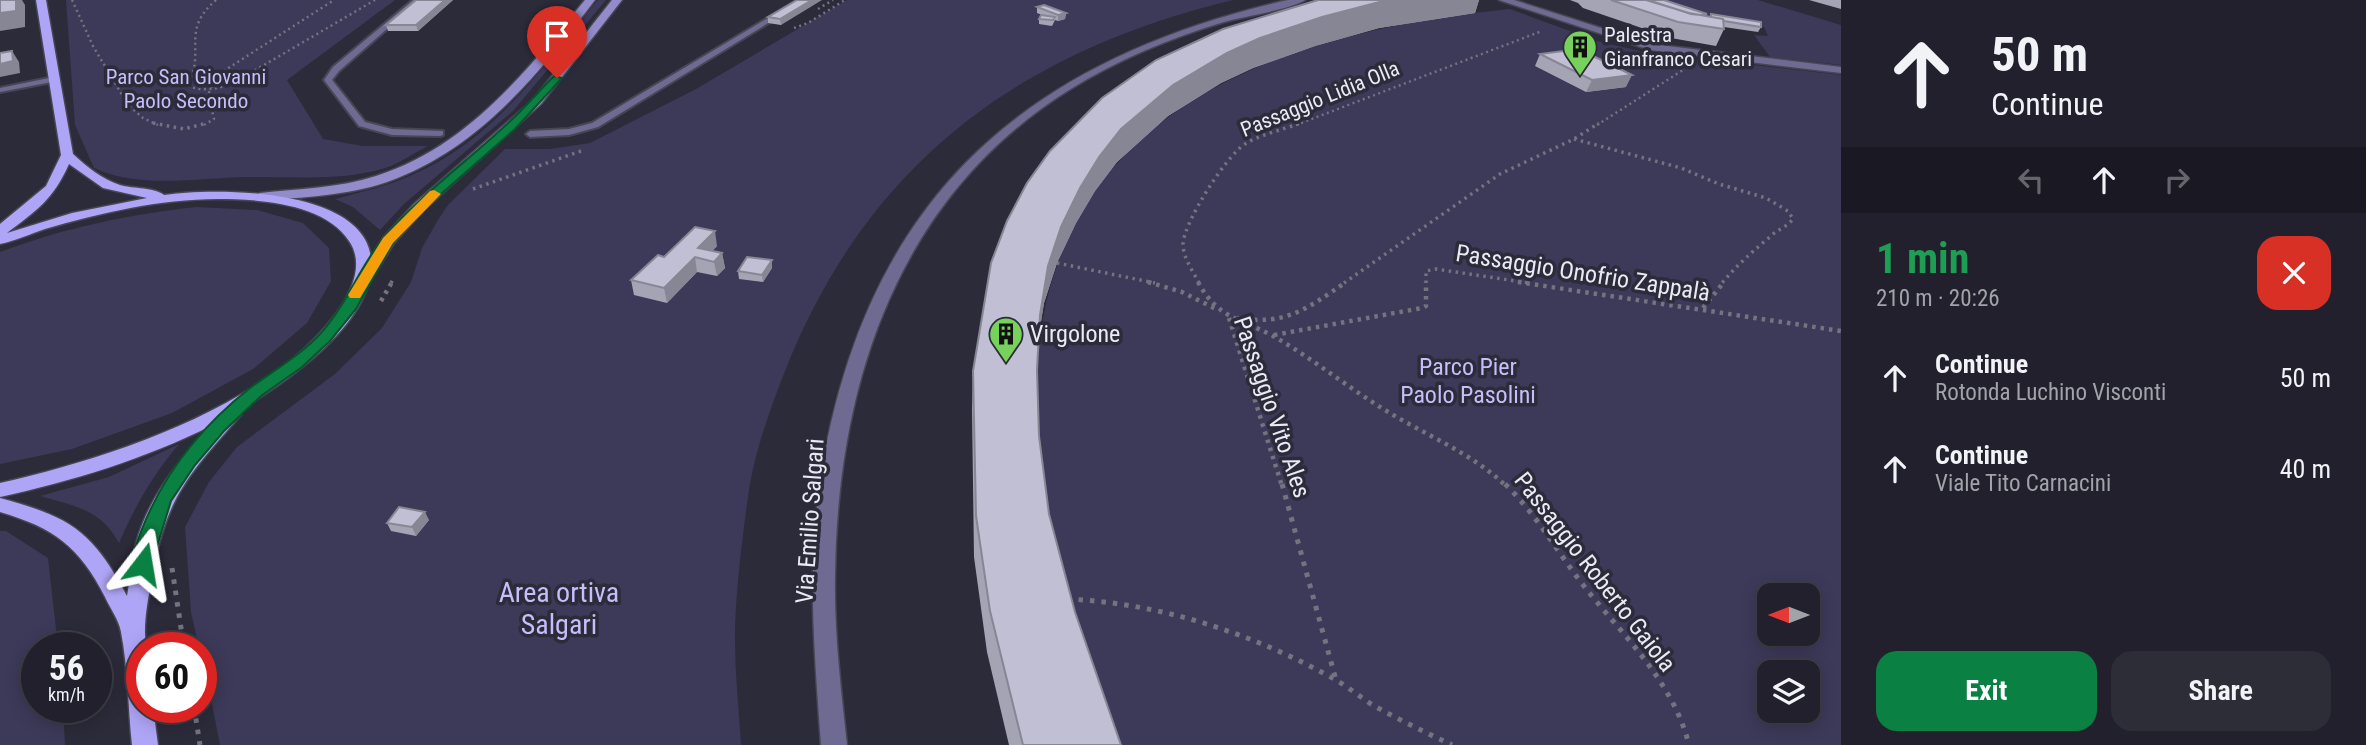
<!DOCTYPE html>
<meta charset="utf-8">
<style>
body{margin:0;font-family:"Roboto Condensed",sans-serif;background:#2d2d38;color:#f1f3f6;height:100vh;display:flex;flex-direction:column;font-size:26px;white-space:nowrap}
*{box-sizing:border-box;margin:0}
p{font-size:23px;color:#a2a3a9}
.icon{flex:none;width:38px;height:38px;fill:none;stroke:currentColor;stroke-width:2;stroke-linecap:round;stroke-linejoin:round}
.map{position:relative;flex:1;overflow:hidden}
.panel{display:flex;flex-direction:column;background:#21202c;width:525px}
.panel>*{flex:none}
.banner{background:#21202c;color:#f1f3f6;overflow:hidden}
.needle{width:46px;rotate:270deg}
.tools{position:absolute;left:1757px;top:583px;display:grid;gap:14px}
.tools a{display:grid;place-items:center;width:63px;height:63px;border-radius:14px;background:#21202c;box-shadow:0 4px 18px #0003,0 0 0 2px #3e3e48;font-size:35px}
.speed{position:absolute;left:21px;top:632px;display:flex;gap:14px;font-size:35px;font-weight:700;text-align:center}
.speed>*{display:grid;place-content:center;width:91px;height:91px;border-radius:50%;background:#21202c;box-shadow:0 4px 18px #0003,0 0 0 2px #3e3e48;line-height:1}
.speed small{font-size:18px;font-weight:400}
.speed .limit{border:10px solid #d22;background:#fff;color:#111}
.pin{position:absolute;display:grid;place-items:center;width:60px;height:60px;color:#fff;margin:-72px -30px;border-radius:50% 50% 50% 0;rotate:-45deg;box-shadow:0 0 7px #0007}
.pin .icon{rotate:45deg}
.me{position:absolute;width:77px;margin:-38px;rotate:14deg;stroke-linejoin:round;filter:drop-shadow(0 0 5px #0008)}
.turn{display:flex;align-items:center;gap:24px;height:147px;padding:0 35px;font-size:32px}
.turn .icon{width:91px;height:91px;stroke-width:2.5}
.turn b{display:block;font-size:49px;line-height:60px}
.lanes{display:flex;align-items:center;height:66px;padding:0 35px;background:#0003;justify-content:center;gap:35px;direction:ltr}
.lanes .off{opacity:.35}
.round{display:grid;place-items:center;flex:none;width:74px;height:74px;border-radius:21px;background:#2d2d38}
.overview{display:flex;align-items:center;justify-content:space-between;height:119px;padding:0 35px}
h1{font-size:42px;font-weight:700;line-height:52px;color:#1e9e55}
.cta{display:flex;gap:14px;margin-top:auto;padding:14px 35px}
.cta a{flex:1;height:80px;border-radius:21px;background:#0b8043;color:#fff;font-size:28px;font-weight:700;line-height:80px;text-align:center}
.cta a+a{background:#2d2d38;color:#f1f3f6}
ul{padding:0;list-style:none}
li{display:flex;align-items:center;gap:21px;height:91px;padding:0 35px}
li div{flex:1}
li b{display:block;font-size:26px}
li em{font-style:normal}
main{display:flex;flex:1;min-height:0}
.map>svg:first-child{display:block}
</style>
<main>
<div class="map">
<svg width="1841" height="745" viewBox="0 0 1841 745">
<rect width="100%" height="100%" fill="#2c2b3a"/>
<!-- green -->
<path fill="#3d3959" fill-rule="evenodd" d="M66 0H395L287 80 323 139 363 146H428C414 153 400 163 385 168 339 182 294 176 247 177 198 178 139 189 94 168L75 125Z
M598 0H606L513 111 404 204 380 230 353 207 335 199C361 192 388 186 412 175 493 141 545 65 598 0Z
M847 0H1233C1023 51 873 158 789 361 772 404 754 451 748 497 742 540 735 597 735 639 735 674 739 710 741 745H220L201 648 199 647 191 612 185 527 209 482 237 447 335 374 382 328 411 282 422 248 438 220 448 205 505 149H550L590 143 696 89Z
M1650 0H1758L1841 25V65L1770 57 1754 35 1768 36 1764 27 1705 18Z
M1510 9 1597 41 1648 53 1841 75V745H1099C1084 685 1070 625 1056 565 1049 536 1040 507 1035 478 1031 451 1035 420 1036 393 1039 114 1273 33 1510 9ZM1769 595H1808V634H1769ZM1769 672H1808V710H1769Z
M196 207 257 210 303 223 329 248 331 281 307 323 253 369 172 413 72 449 0 464V252C68 227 125 215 196 207Z
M179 444C153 475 135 506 119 543 101 509 74 506 40 496L109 477Z
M0 531H6L48 558 58 647 37 648V707H63L65 745H0Z"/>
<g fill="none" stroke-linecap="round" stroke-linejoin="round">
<!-- lane casing -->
<g stroke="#474654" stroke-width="4">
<path id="lane" d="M413 0H420L339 71 332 80 365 122 392 129 443 131V135L440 136 392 135 359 126 324 80 333 67Z
M798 0H806L598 127 569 135 530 137 526 134 530 131 569 129 592 123Z
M54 77H57V81L0 92V88Z"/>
</g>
<!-- street casing -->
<g stroke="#474654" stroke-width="3">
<path id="street" d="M1288 0H1305C1289 10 1244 16 1224 22 1170 38 1117 60 1069 90 898 197 837 383 835 576 834 633 841 689 847 745H821C815 660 807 572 819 487 861 206 1016 62 1288 0Z
M1499 0H1514L1651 44 1841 67V73L1650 50Z"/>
</g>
<!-- secondary casing -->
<g stroke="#474654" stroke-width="3">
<path id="secondary" d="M585 0H595C539 74 478 150 387 182 347 196 302 197 260 201L253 197 260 193C298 189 339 188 376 176 468 147 526 71 585 0Z
M612 0H622L541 104 424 210 394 243 367 287H355L353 284 383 238 414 204 533 100Z"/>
</g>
<!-- primary casing -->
<g stroke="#474654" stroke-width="3">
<path id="primary" d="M36 0H46L73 154C87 167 102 179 120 185 134 189 154 187 164 195 216 187 381 187 371 271 365 328 287 381 243 408L241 415C187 476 164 500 151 583 147 605 143 625 146 648H142V707H153L158 745H132C128 708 128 668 121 632 119 620 110 608 105 597 79 546 54 528 0 512V498C70 517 92 530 127 596 130 579 132 560 136 543 149 496 179 460 211 426 144 459 73 481 0 497V483C110 458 277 404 342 305 354 286 363 261 349 241 325 203 257 199 218 199 159 199 101 213 45 229 30 234 15 241 0 244V224L46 186 61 155ZM69 164 103 188 147 198 72 213 7 233C37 210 53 200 69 164Z"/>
</g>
<!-- path-far3 -->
<path stroke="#747380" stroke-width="2.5" stroke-dasharray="2 3.5" stroke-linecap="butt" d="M72 0 93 46 128 105 143 118 158 125
M216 0C180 31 206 49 188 86 204 92 219 89 235 82L375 0
M818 9 833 0
M794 28 808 23 845 0
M204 125 214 119 208 95 216 76 334 0
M1296 125 1542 31
M1597 125 1683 70"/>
<!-- path-far2 -->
<path stroke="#747380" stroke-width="3.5" stroke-dasharray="2.5 4.5" stroke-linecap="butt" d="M153 123 184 129 207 123
M1574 139 1681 168 1719 184 1766 198 1788 211 1793 219C1787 227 1778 229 1771 236 1753 251 1737 265 1722 283
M473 189 581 151
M1057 263 1155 283
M391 283 394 278
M1199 283C1193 271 1183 258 1183 244 1184 222 1226 156 1245 144 1261 134 1283 130 1300 123
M1344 283 1500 174 1574 139 1599 123
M1426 283V271L1436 269 1529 283"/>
<!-- path-far1 -->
<path stroke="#747380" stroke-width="4.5" stroke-dasharray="3.5 5" stroke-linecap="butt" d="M1148 282 1182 292 1216 309
M1198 282C1218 319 1240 318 1273 336 1312 358 1347 387 1385 410 1425 435 1472 453 1506 486
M1518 282 1841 331
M381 301 392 282
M1703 308 1724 282
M1229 318 1282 486
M1237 318C1286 326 1308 308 1346 282
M1274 335 1422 308 1426 306V282"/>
<!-- path -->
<path stroke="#747380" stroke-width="5" stroke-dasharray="4.5 7" stroke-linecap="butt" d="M1282 484 1336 680
M1505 484C1535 513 1555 548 1580 581 1620 633 1673 680 1689 745
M172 568 184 648
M1067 599C1161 603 1254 634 1336 680 1348 687 1359 696 1371 704 1397 719 1425 732 1452 745
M194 707 200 745"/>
<!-- lane -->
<use href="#lane" fill="#6e6a91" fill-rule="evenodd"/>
<!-- street -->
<use href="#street" fill="#6e6a91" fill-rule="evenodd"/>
<!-- secondary -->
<use href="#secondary" fill="#938cca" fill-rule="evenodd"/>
<!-- primary -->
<use href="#primary" fill="#afa5f7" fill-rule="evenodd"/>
</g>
<!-- wall -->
<path fill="#a5a4b5" d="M416 0H453L418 31H388L386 25Z
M797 0 781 25 768 23V17Z
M1318 0H1479L1475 13 1379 28 1315 46 1253 68 1221 83 1168 116 1117 162 1095 191 1076 223 1057 263 1044 303 1038 340 1037 370 1039 436 1049 514 1075 612 1121 745H1009L987 652 974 557 972 410 973 371 1007 221Z
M1570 0H1664L1706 16 1710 17 1711 14 1761 27 1758 32 1724 27V29L1716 46 1671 38 1583 8 1578 3Z
M1809 0H1841V9Z
M1037 7 1066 13 1065 19 1058 21 1055 20 1052 26 1039 24V19L1042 15 1037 13Z
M1540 54 1626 87 1586 92 1535 66Z
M717 246 712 251 722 253 725 268 717 276 697 272 667 303 634 295 631 280 664 257Z
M772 268 763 282 739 279 738 271Z
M429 520 416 536 391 531 387 523Z"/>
<!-- shaded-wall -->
<path fill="#868694" d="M16 0H22L25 5V27L0 31V13Z
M445 0H453L418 31 416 25Z
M812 0H822L781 25 780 19Z
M1387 0H1479L1475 13 1379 28 1315 46 1253 68 1221 83 1168 116 1117 162 1095 191 1076 223 1057 263 1044 303 1036 353 1040 315 1048 266 1061 227 1080 188 1099 157 1121 129 1173 85 1227 53 1260 38 1322 17Z
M1066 13 1065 19 1058 21V15Z
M12 51 19 62 20 73 0 77V64Z
M1632 75 1626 87 1586 92 1592 80Z
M715 231 717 246 704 259 698 248Z
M722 253 725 268 717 276 714 262Z
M695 257 697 272 667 303 664 288Z
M772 260V268L763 282 762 275Z
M425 512 429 520 416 536 412 527Z"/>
<!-- building -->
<path fill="#c0bfd3" stroke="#868694" stroke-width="2" d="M0 0H16V11L0 13Z
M416 0H445L416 25H386Z
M797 0H812L780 19 768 17Z
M1318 0H1387L1322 17 1260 38 1227 53 1173 85 1121 129 1099 157 1080 188 1061 227 1048 266 1040 315 1037 370 1039 436 1049 514 1075 612 1121 745H1023L990 611 976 516 973 371 991 263 1007 221 1027 183 1050 151 1102 98 1156 60 1223 29Z
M1611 0H1646L1689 13 1723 19 1724 29 1678 22Z
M1648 0H1664L1707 14 1701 15 1691 14Z
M1044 5 1066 13 1058 15 1037 7Z
M1711 14 1761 22V27L1724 21 1723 19 1711 17Z
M1041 15 1055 17 1053 20 1039 19Z
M1579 49 1632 75 1592 80 1540 54Z
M12 51 13 61 0 64V53Z
M695 227 715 231 698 248 722 253 714 262 695 257 664 288 631 280 658 255 664 257Z
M747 257 772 260 762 275 738 271Z
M399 507 425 512 412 527 387 523Z"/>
<!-- route -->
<path fill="#0b8043" stroke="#07532c" stroke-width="2" d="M554 76 562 78 515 129 423 210 393 243 356 309 330 341 302 367 261 396 224 431 195 465 171 501 150 569 143 571 136 569C130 558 138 540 142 529 164 473 203 425 250 388 274 370 301 355 321 333 348 303 360 265 385 236 421 195 466 162 506 125 523 110 538 92 554 76Z"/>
<!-- slow -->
<path fill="#f59e0b" d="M434 190 441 194 393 243 360 298H350L348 295 383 238 430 191Z"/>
<!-- icons -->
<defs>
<g id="building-pin" transform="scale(1.75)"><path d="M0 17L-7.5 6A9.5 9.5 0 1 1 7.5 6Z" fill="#76d25a" stroke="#2c2b3a"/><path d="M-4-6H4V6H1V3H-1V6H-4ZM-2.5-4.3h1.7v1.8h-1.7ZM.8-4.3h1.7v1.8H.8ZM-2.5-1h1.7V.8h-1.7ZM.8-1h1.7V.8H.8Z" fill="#111"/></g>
</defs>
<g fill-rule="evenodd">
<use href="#building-pin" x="1580" y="47"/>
<use href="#building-pin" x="1006" y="334"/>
</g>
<g text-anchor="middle" stroke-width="7" stroke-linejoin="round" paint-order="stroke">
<!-- far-poi labels -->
<g font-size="21" fill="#eae9f4" stroke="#2c2b3a" text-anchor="start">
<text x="1604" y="42">Palestra<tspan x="1604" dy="24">Gianfranco Cesari</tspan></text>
</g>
<!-- far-park labels -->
<g font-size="21" fill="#c4befa" stroke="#2c2b3a">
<text x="186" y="84">Parco San Giovanni<tspan x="186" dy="24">Paolo Secondo</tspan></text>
</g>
<!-- far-street labels -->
<g font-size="21" fill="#eae9f4" stroke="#2c2b3a">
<text transform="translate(1320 99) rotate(-22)" y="7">Passaggio Lidia Olla</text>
</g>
<!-- street labels -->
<g font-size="24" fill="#eae9f4" stroke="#2c2b3a">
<text transform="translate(1583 273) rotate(9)" y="8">Passaggio Onofrio Zappalà</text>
<text transform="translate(1272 407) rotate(71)" y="8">Passaggio Vito Ales</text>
<text transform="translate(810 521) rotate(-86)" y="8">Via Emilio Salgari</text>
<text transform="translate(1595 572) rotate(52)" y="8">Passaggio Roberto Gaiola</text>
</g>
<!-- poi labels -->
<g font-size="24" fill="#eae9f4" stroke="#2c2b3a" text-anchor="start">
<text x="1030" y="342">Virgolone</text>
</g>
<!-- park labels -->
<g font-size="24" fill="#c4befa" stroke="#2c2b3a">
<text x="1468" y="375">Parco Pier<tspan x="1468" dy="28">Paolo Pasolini</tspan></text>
</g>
<!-- near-park labels -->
<g font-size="28" fill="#c4befa" stroke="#2c2b3a">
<text x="559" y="602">Area ortiva<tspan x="559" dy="32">Salgari</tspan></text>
</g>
</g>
</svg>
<div class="tools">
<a><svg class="needle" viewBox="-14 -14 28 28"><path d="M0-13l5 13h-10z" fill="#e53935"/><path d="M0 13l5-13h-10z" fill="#a2a3a9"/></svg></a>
<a><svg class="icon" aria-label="layers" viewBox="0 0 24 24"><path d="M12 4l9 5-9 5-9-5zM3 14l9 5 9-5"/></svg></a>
</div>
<div class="speed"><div>56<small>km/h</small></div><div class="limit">60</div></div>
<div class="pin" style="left:557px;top:78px;background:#d93025"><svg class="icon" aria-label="arrive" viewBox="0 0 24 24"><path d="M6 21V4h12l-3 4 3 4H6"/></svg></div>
<svg class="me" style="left:143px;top:564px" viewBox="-20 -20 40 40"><path d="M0-17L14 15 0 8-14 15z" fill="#0b8043" stroke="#fff" stroke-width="4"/></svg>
</div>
<section class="panel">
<div class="banner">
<div class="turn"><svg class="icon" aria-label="ahead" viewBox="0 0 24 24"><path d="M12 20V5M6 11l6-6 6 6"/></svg><div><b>50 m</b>Continue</div></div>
<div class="lanes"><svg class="icon off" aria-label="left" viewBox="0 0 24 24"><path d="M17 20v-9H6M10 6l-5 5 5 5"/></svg><svg class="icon" aria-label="ahead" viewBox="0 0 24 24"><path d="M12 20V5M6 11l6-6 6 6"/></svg><svg class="icon off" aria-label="right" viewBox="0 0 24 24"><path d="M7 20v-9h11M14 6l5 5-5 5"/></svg></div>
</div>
<div class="overview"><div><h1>1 min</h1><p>210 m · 20:26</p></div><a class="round" style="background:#d93025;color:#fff"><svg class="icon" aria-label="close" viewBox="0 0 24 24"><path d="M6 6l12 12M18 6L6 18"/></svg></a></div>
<ul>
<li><svg class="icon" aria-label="ahead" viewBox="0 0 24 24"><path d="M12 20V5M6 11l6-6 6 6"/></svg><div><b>Continue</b><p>Rotonda Luchino Visconti</p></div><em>50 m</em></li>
<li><svg class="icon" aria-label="ahead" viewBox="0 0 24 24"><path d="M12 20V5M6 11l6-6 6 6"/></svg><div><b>Continue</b><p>Viale Tito Carnacini</p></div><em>40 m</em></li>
</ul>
<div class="cta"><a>Exit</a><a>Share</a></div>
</section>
</main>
